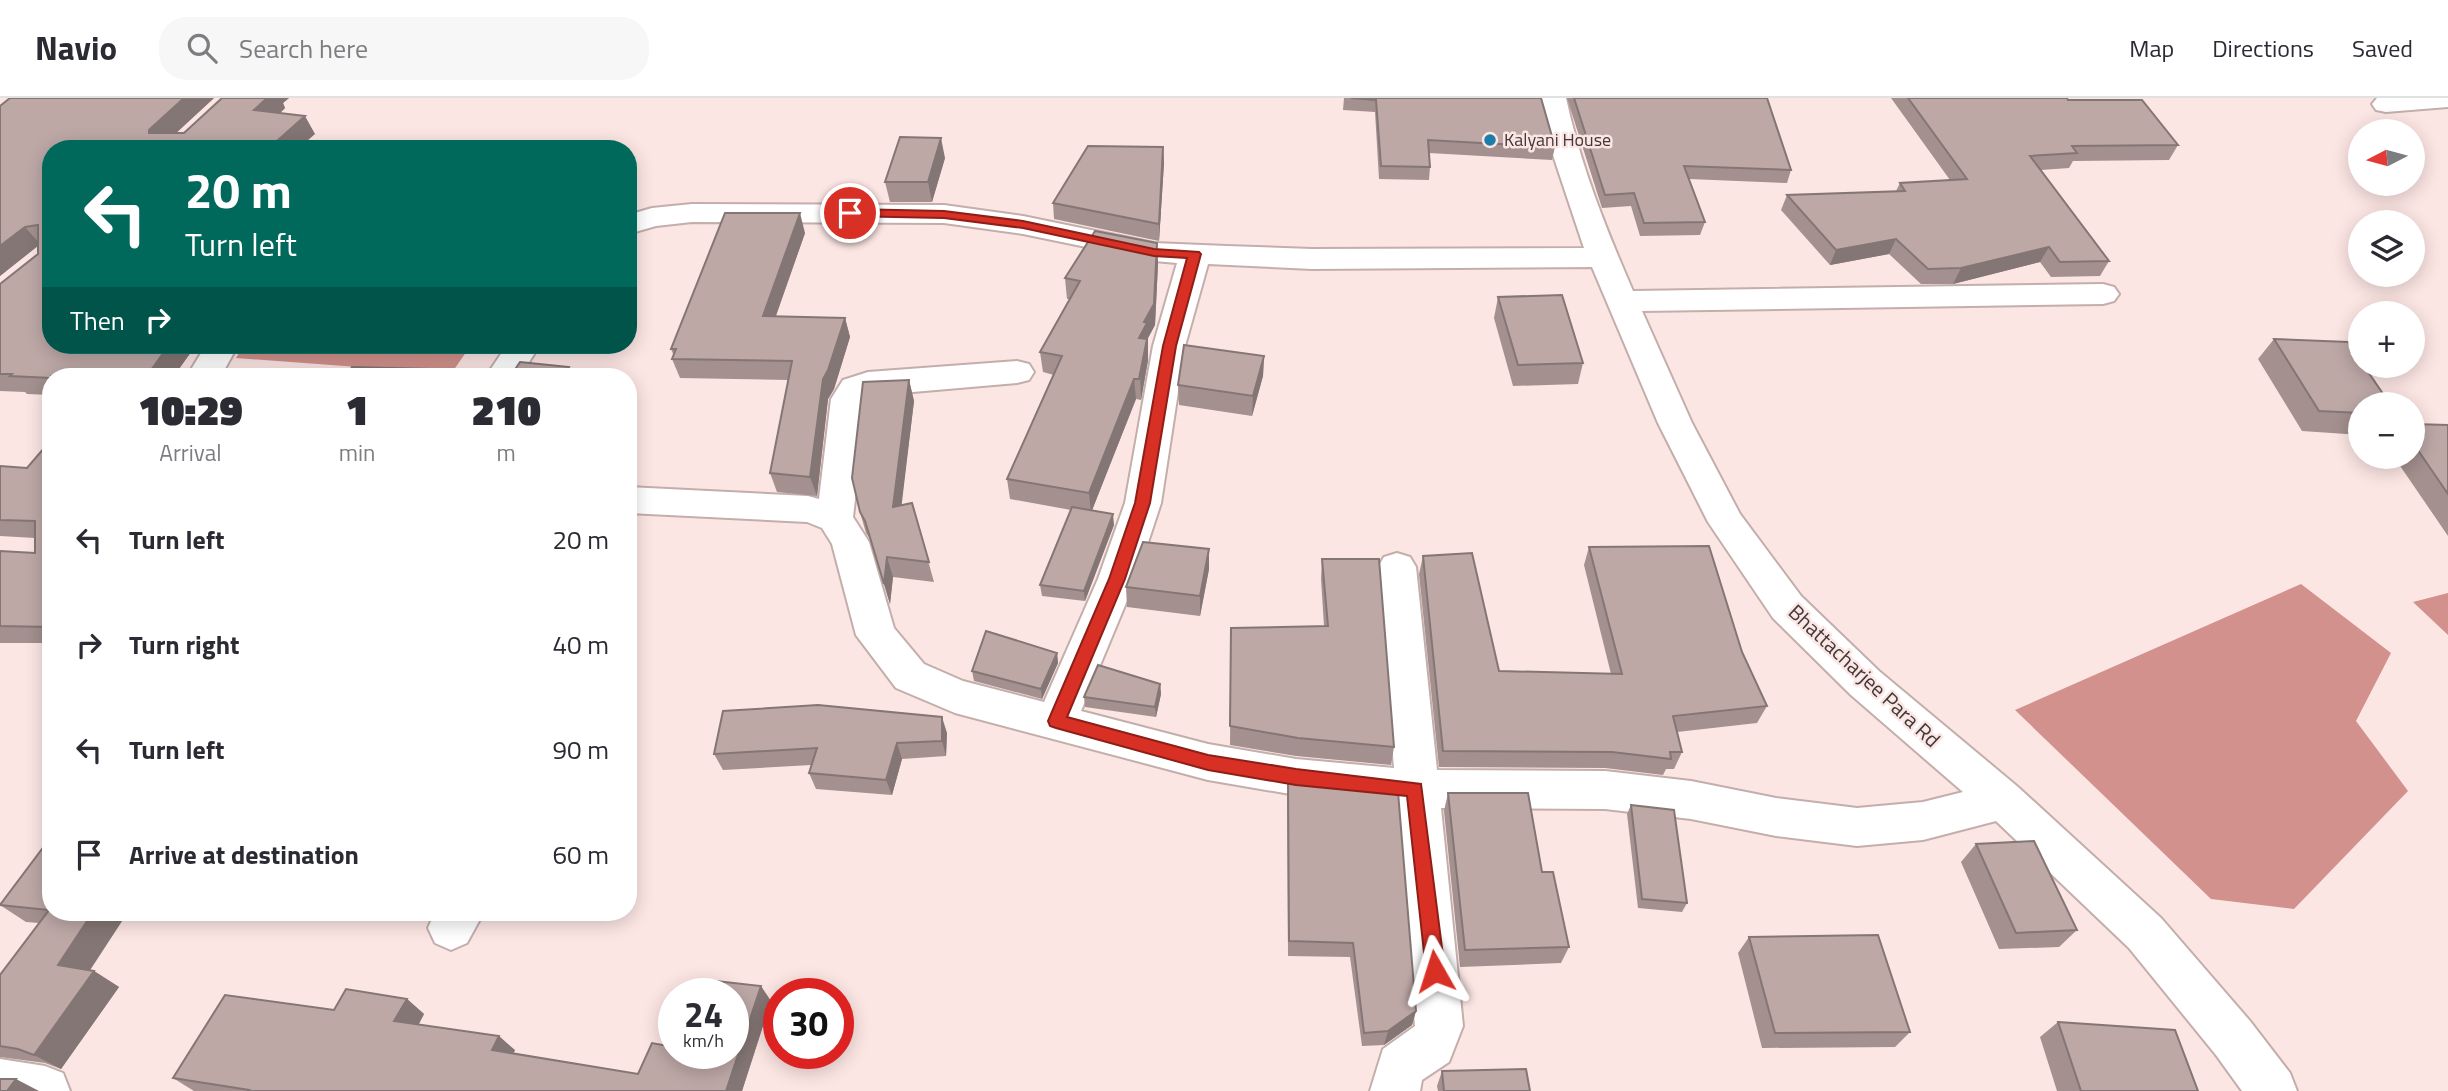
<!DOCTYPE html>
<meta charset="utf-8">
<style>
body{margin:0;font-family:"Titillium Web",sans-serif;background:#f7f7f7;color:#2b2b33;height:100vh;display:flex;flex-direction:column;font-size:26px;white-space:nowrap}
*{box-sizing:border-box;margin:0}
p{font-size:23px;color:#7c7c81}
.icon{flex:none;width:38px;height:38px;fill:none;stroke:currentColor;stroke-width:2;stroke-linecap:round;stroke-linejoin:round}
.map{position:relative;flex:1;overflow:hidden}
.drawer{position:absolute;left:42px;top:270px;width:595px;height:553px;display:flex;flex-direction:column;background:#fff;border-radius:28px;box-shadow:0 4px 18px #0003}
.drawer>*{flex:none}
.top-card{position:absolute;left:42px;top:42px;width:595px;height:214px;border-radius:28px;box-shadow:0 4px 18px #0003;background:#00695c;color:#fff;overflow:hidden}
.needle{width:46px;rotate:264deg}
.fabs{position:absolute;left:2348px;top:21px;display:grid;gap:14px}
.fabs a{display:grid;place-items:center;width:77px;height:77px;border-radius:50%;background:#fff;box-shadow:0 4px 18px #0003;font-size:35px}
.speed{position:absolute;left:658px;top:880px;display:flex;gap:14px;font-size:35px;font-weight:700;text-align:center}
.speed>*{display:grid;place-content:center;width:91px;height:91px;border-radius:50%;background:#fff;box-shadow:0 4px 18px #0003;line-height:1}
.speed small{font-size:18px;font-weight:400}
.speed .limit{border:10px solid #d22;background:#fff;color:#111}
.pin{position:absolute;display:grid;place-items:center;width:60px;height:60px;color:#fff;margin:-30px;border:4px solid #fff;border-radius:50%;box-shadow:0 2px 7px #0007}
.me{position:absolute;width:77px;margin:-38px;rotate:354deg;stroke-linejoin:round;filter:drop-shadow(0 0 5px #0008)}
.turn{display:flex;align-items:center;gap:24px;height:147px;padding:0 28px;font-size:32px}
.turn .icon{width:91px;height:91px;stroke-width:2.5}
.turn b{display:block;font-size:49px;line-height:60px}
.then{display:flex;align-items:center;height:66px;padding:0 28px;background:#0003;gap:14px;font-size:26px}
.eta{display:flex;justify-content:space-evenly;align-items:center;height:119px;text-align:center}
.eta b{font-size:42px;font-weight:800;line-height:49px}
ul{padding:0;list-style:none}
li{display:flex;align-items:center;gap:21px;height:105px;padding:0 28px}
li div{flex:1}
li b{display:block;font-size:26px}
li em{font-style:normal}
header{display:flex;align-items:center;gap:42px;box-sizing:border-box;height:98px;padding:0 35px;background:#fff;border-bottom:2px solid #e1e1e2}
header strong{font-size:33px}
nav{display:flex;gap:38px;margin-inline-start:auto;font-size:24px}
.search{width:490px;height:63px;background:#f7f7f7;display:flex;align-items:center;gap:18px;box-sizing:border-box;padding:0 24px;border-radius:28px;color:#7c7c81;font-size:26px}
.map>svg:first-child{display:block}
</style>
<header>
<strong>Navio</strong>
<div class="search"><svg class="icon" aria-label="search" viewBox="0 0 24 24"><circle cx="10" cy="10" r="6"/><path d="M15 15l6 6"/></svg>Search here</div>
<nav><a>Map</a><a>Directions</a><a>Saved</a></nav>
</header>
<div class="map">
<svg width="2448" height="993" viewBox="0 0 2448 993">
<rect width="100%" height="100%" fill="#fce6e4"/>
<!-- water -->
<path fill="#d2918c" d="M244 247H471L451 276 236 260Z
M2301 486 2391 555 2356 623 2408 693 2294 811 2211 801 2015 612Z
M2448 495V537L2413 504Z"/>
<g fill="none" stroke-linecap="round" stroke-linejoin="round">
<!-- minor casing -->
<g stroke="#c3aeac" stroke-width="4">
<path id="minor" d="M1538 0H1566C1580 66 1606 131 1633 193L2103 186 2114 189 2119 196 2114 203 2103 206 1642 213 1692 325 1740 416 1801 498 1879 573 2018 689 2161 820 2250 923 2290 975 2297 993H2242L2216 957 2129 850 1996 723 1923 742 1857 748 1776 738 1691 721 1605 711 1441 710 1463 928 1449 964 1422 982 1420 993H1370L1383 951 1415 928 1397 708 1296 697 1208 682 955 615 896 590 856 537 832 446 822 430 807 424 628 415V389L808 398 819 401 831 301 843 282 868 274 1017 263 1029 266 1034 274 1029 282 1017 285 867 298 853 419 869 444 894 530 924 566 963 583 1044 604 1098 481 1125 405 1153 248 1177 165 1154 163 1023 136 944 125 692 124 656 128 628 136V117L652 110 692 106 944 107 1023 118 1154 145 1227 148 1312 151 1584 150 1545 33ZM1208 166 1312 171 1592 169 1658 325 1708 424 1773 520 1851 597 1963 694 1923 704 1857 710 1776 700 1691 683 1605 673 1437 672 1416 469 1410 459 1397 455 1384 459 1378 469 1394 670 1296 661 1208 646 1081 613 1136 481 1161 405 1185 248Z
M2377 0H2448V9L2386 14 2376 12 2372 6Z
M206 247H238L221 278H187Z
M507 247H540L520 278H486Z
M435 814H484L467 845 451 852 435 845 428 830Z
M0 961 45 968 63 975 70 993H0Z"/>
</g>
<!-- minor -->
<use href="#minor" fill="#fff" fill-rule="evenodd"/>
</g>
<!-- wall -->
<path fill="#a3908f" d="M214 0 176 35H184L222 0H289L283 5 285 10 280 15 315 36 51 51V247H196L176 275 276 276 277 278H51V297L27 296 25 294 0 293V186L38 156V148L0 178V8Z
M1344 0H1541L1555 49 1552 62 1429 55 1430 69 1429 82 1379 81 1375 14 1343 12Z
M1567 0H1767L1791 72 1787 85 1689 81 1705 124 1700 137 1640 138 1631 108 1602 110Z
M1891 0H2067L2068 2 2178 47 2169 62 2073 63 2069 70 2041 72 2109 163 2100 178 2051 179 2040 164 1953 186H1921L1889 156 1830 167 1781 112 1787 97 1896 93 1900 85 1950 82Z
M1163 49 1164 65 1159 143 1054 121 1053 105Z
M945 60 932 104H890L885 84Z
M805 135 776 218 845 220 850 239 834 291 828 301 817 398 777 394 770 375 788 282 680 280 672 261 674 258 671 251Z
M1157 145 1158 166 1155 227 1148 240V262L1141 302 1136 301 1092 412 1114 427 1085 503 1042 498 1040 487 1071 412 1010 401 1007 381 1054 277 1043 274 1040 254 1070 201H1067L1065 180Z
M1498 199 1583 265 1578 286 1513 288 1494 220Z
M2274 241 2361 306V337L2302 333 2258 261Z
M1264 258 1263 278 1252 318 1179 307 1178 287Z
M909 282 914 303 901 407 912 405 934 484 893 479 890 506 871 442 866 435 860 414Z
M2413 326 2448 327V438L2394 359H2413Z
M51 342V545H0V453L35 455V440L0 438V368L27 370Z
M1589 449 1742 554 1767 608 1757 625 1677 634 1682 654 1674 671H1666L1663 677 1605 670 1439 669 1419 476 1423 458 1499 573 1611 576 1584 467Z
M1322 461 1394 649 1391 667 1296 658 1230 647 1231 530 1324 528 1321 481Z
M1209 471 1200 518 1127 509 1126 489Z
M1057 555 1058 565 1042 601 974 583 972 573Z
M1160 586 1161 596 1156 619 1085 609 1084 599Z
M947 635 946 658 902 661 892 697 816 691 809 675 811 667 723 672 714 656Z
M1288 682 1416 913 1412 927 1384 947 1362 948 1350 859 1288 858 1287 698Z
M1448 695 1542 774 1569 849 1561 865 1460 869 1444 713Z
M1631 707 1687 805 1682 814 1638 810 1627 716Z
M51 739 90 872 94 873 119 889 61 971 45 965 0 959V877L39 825 26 824 0 807Z
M1976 746 2077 832 2059 849 1999 851 1961 764Z
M1749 839 1910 934 1895 949 1762 950 1738 855Z
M407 901 424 916 419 926 515 952 513 956 638 976 674 956 771 903 742 993H194L173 980 334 912Z
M2058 924 2198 993H2057L2040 939Z
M1442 973 1530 993H1438L1437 988Z"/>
<!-- shaded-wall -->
<path fill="#847674" d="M184 0H214L161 49 149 35V32Z
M267 0H289L283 5 285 10 265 30 254 12Z
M305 18 315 36 298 51H268Z
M941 40 945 60 932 104 928 84Z
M1163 49 1164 65 1159 143V126Z
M800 115 805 135 769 237 763 218Z
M25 129 40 146 0 178V148Z
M1896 141 1889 156 1830 167 1836 152Z
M1157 145 1158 166 1155 227 1148 240V262L1141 302 1139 240 1144 224Z
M2049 149 2040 164 1953 186 1961 170Z
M845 220 850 239 834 291 828 301 817 398 810 379 823 281Z
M169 247H196L174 278 149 275Z
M1264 258 1263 278 1252 318 1253 298Z
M569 269 574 278H563Z
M1134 281 1136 301 1091 415 1089 395Z
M909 282 914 303 899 429 893 409Z
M1113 416 1114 427 1085 503 1084 493Z
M1209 451V471L1200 518V498Z
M887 459 893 479 890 506 884 486Z
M1057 555 1058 565 1042 601 1041 591Z
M1160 586 1161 596 1156 619 1155 609Z
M942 619 947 635 946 658 942 643Z
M897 645 902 661 892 697 886 682Z
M93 814H128L83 883 58 867Z
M94 873 119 889 61 971 34 957Z
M761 888 771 903 742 993H726Z
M407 901 424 916 412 938 394 923Z
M1416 913 1412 927 1384 947 1388 933Z
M499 938 515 952 508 966 492 952Z
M16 981 39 993H7Z"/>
<!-- building -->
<path fill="#bda8a6" stroke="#847674" stroke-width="2" d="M10 0H184L149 32V35H184L222 0H267L254 12 305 18 268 51H51V247H169L149 275 276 276 274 278H51V280L10 278 12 276H0V186L38 156V127L25 129 0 148V8Z
M1351 0H1541L1555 49 1428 42 1430 69 1381 68 1376 2Z
M1574 0H1767L1791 72 1684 68 1705 124 1644 125 1634 95 1605 97Z
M1908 0H2067L2068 2H2142L2178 47 2072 48 2077 55 2030 58 2109 163 2060 164 2049 149 1961 170 1928 171 1896 141 1836 152 1787 97 1905 93 1900 85 1967 81Z
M900 39 941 40 928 84H885Z
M1088 48 1163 49 1159 126 1053 105Z
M725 115H800L763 218 845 220 828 272 823 281 810 379 770 375 792 263 672 261 676 251H671Z
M1095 133 1157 145 1154 206 1144 224 1147 225 1139 240 1147 241 1139 281H1134L1089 395 1007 381 1062 258 1040 254 1080 183 1065 180Z
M1562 197 1583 265 1518 267 1498 199Z
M2274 241 2348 244 2361 263V268H2364L2390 306H2361V315L2319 313Z
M1184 247 1264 258 1253 298 1178 287Z
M520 264 569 269 563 278H347L352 269 514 273Z
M909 282 893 409 912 405 929 464 887 459 884 486 865 423 860 414 852 380 863 284Z
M2413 326 2448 327V396L2413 345Z
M51 342V529L0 528V453L35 455V423L0 422V368L27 370Z
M1072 409 1113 416 1084 493 1040 487Z
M1143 444 1209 451 1200 498 1126 489Z
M1709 448 1742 554 1767 608 1673 618 1682 654H1670L1671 661 1612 654 1443 653 1423 458 1472 455 1499 573 1622 576 1589 449Z
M1322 461H1379L1394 649 1298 640 1230 628 1231 530 1328 528Z
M986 533 1057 555 1041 591 972 573Z
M1098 567 1160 586 1155 609 1084 599Z
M818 607 942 619V643L897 645 886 682 809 675 817 650 714 656 723 613Z
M1288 682 1398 694 1416 913 1388 933 1364 935 1353 845 1289 843Z
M1448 695H1528L1542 774H1553L1569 849 1465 852Z
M1631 707 1674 712 1687 805 1642 801Z
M51 739V814H93L58 867 94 873 34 957 18 951 0 948V877L49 812 0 807Z
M2034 743 2077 832 2016 835 1976 746Z
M1878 837 1910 934 1775 935 1749 839Z
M707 882 761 888 726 993H248L249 992 173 980 225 897 334 912 346 891 407 901 394 923 499 938 492 952 638 976 652 945 674 949V956H733V896H702Z
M2058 924 2175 932 2198 993H2081Z
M1526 971 1530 993H1444L1442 973Z
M0 981H16L7 993H0Z"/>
<!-- route -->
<path fill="#d93025" stroke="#8d1f18" stroke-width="2" d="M850 111 944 113 1023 123 1154 151 1199 154 1201 156 1176 248 1150 405 1125 481 1067 619 1208 657 1296 671 1421 686 1445 873 1442 880 1435 883 1428 880 1426 873 1407 698 1296 687 1208 672 1056 630 1050 628 1048 623 1109 481 1135 405 1163 248 1187 160 1154 158 1023 130 944 120 845 118 844 115Z"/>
<!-- markers -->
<circle fill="#1b7ea9" stroke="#fce6e4" stroke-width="2.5" cx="1490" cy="42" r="7"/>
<g text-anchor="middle" stroke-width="5" stroke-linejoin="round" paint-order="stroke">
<!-- far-poi labels -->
<g font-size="18" fill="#413838" stroke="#fce6e4" text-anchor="start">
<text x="1504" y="48">Kalyani House</text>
</g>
<!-- street labels -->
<g font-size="21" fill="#413838" stroke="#fce6e4">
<text transform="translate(1864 578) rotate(43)" y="7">Bhattacharjee Para Rd</text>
</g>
</g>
</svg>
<div class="fabs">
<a><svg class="needle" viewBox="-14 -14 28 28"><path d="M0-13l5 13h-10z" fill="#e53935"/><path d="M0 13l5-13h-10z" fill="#7c7c81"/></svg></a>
<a><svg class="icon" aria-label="layers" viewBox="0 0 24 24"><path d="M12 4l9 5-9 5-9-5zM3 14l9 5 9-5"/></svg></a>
<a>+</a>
<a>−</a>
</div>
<div class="speed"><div>24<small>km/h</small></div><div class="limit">30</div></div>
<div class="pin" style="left:850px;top:115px;background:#d93025"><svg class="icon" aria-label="arrive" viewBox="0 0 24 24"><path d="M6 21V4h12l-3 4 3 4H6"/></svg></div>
<svg class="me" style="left:1435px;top:873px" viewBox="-20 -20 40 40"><path d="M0-17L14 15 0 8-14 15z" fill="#d93025" stroke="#fff" stroke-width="4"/></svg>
<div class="top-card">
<div class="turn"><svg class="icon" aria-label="left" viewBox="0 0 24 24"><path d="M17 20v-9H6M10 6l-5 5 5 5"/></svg><div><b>20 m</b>Turn left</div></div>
<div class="then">Then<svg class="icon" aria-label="right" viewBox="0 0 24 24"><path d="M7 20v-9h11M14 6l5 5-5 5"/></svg></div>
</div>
<section class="drawer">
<div class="eta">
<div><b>10:29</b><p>Arrival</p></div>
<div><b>1</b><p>min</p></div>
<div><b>210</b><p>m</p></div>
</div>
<ul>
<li><svg class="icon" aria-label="left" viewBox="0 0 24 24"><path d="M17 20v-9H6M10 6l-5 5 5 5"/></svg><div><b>Turn left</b></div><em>20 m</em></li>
<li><svg class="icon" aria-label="right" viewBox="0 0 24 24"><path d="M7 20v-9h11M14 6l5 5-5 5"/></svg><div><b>Turn right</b></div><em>40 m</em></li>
<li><svg class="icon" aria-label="left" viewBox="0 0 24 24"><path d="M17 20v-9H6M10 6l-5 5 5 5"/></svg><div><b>Turn left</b></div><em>90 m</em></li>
<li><svg class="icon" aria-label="arrive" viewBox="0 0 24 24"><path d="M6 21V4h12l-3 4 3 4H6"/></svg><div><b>Arrive at destination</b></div><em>60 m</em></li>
</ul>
</section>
</div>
